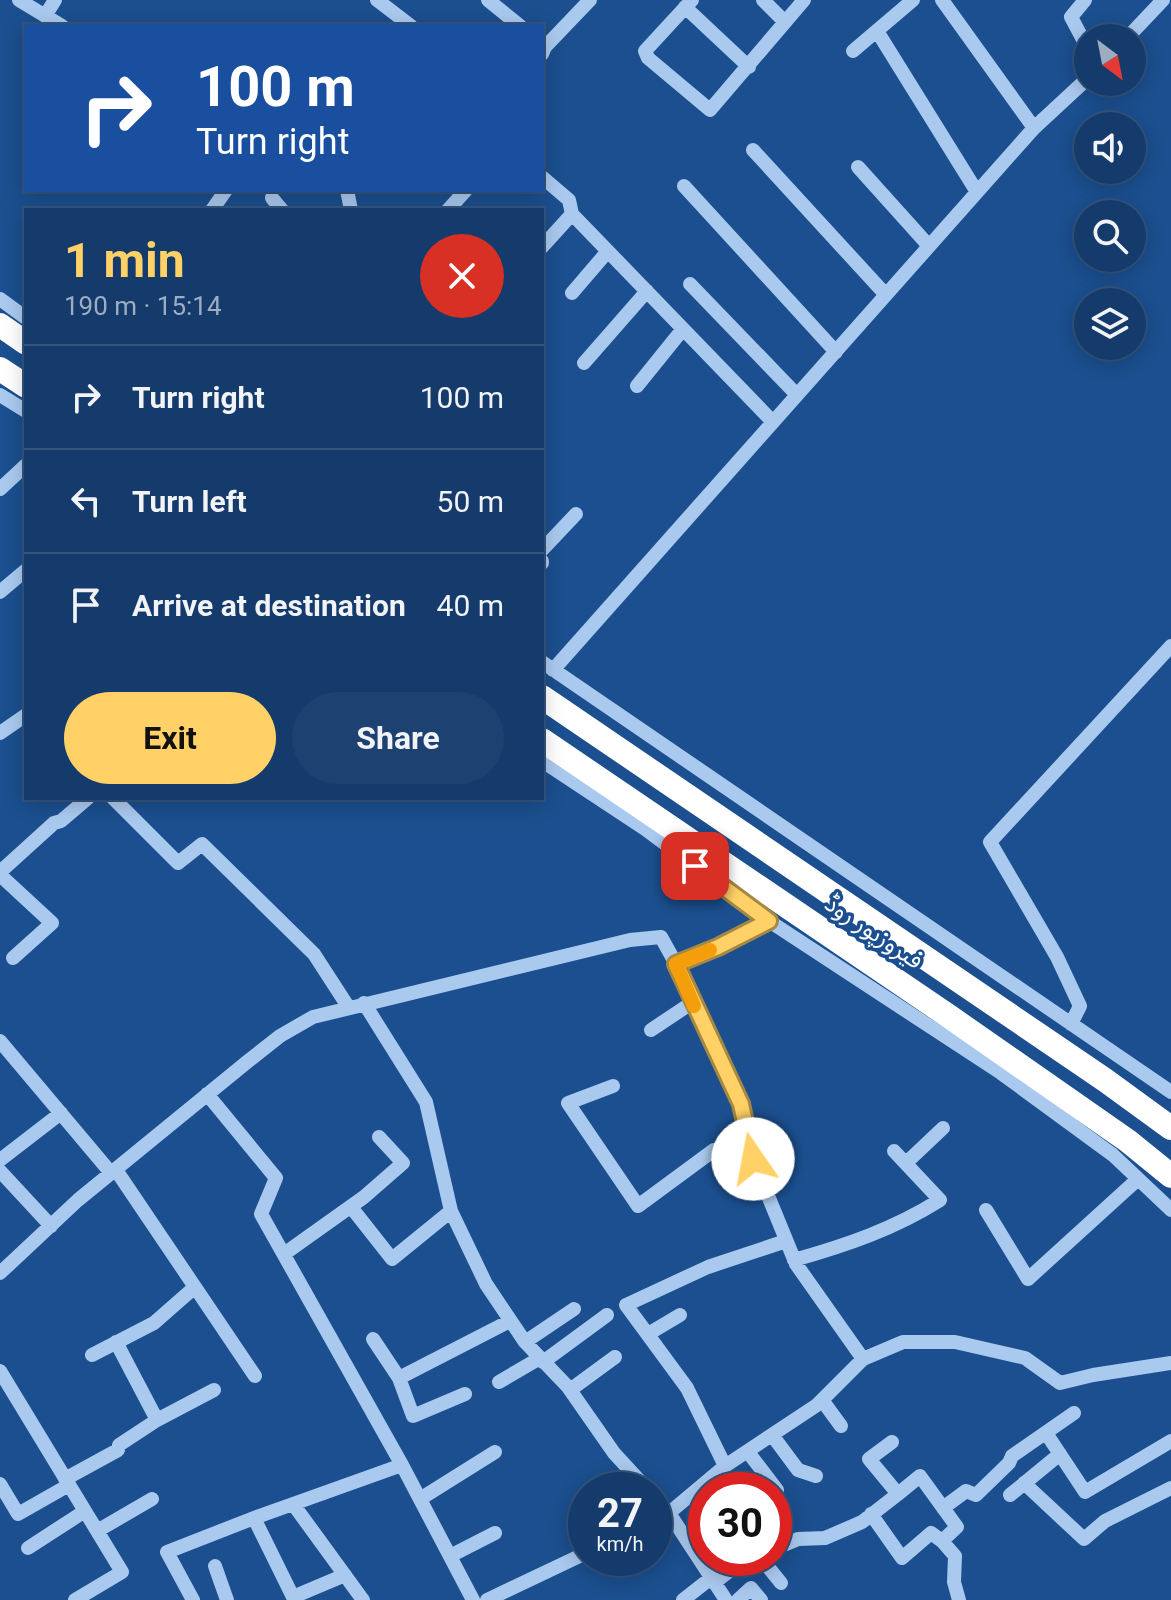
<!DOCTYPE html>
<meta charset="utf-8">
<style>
body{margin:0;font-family:Roboto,"Noto Sans Arabic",sans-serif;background:#1d4271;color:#f1f3f6;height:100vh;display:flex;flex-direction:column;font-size:30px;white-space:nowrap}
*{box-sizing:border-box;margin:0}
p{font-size:26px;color:#9dadc1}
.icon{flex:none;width:44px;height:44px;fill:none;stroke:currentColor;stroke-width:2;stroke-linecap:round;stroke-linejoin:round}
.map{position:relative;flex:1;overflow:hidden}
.drawer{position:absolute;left:24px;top:208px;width:520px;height:592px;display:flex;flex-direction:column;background:#143b6b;border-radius:0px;box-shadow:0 4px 20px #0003,0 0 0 2px #33557e}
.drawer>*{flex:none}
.top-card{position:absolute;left:24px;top:24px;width:520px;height:168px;border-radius:0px;box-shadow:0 4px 20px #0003,0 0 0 2px #33557e;background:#1a4fa0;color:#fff;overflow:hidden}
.needle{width:52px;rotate:148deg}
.fabs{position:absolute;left:1074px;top:24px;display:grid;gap:16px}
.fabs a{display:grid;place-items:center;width:72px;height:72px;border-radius:50%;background:#143b6b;box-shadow:0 4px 20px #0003,0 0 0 2px #33557e;font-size:40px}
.speed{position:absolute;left:568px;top:1472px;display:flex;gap:16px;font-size:40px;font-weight:700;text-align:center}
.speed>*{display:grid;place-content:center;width:104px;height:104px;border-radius:50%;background:#143b6b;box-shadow:0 4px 20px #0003,0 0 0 2px #33557e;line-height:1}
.speed small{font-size:20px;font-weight:400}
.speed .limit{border:12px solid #d22;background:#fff;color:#111}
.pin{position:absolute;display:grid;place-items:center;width:68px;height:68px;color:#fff;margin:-34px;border-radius:16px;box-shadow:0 4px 12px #0006}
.me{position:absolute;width:88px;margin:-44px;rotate:348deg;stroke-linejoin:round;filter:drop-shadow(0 0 6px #0008)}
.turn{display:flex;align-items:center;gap:28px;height:168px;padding:0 40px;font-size:36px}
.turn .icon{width:104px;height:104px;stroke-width:2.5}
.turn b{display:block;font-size:56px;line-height:68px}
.round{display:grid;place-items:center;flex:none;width:84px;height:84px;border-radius:42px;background:#1d4271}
.head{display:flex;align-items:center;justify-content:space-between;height:136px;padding:0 40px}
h1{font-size:48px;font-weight:700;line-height:60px;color:#ffd166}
.button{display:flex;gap:16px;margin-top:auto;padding:16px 40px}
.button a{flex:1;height:92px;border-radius:48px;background:#ffd166;color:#111;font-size:32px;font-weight:700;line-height:92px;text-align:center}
.button a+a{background:#1d4271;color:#f1f3f6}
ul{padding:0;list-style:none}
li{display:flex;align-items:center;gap:24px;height:104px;padding:0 40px;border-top:2px solid #33557e}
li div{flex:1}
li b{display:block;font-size:30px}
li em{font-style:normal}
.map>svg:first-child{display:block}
</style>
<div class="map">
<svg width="1171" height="1600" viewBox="0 0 1171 1600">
<rect width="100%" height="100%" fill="#1b4f8f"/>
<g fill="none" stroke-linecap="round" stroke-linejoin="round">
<!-- minor -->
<path stroke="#a9c9ee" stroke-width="14" d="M19 0 62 26
M377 0 411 26
M488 0 520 26
M692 0 645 51 648 58 710 110 804 0
M763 0 785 22
M942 0 1034 128
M1085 0 1071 17 1088 49
M685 7 749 67
M45 16 55 0
M877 31 977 192
M1127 38 1163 0
M853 51 913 0
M542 54 545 47 590 0
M753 150 886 295
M858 167 929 246
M542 177 569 200 572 214 773 422
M684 186 836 352
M347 190 351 210
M272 198 282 210
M212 210 226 190
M448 210 466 190
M542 247 572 214
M690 284 797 395
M572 293 608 251
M0 299 26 318
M584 363 647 291
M637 386 683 329
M0 395 26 411
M0 489 26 465
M542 550 576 514
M542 561V563
M0 592 26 570
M542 662 1171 1092
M553 670 1034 128 1088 78
M0 733 26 715
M542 761 645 829 769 921 1001 1073 1113 1155 1171 1210
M113 798 178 863 202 844 314 954 349 1008
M0 872 54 823 61 821 88 798
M0 875 52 923 13 958
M676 964 718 947 769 921
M364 1003 426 1102 451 1211 486 1284 525 1342 568 1387 614 1453 648 1490
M1071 1024 1080 1006 1057 957 990 842 1171 646
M651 1030 693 1002
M0 1041 111 1173
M613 1086 568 1103 638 1206 714 1150 726 1166 751 1149
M207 1094 276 1178 261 1214 402 1465 473 1600
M0 1160 61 1113
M906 1163 943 1128
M116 1170 255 1376
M0 1171 51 1226
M351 1207 392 1259 451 1211
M986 1210 1028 1279 1138 1179
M284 1254 364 1197 403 1163 379 1137
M794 1260C847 1245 894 1229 940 1200L894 1151
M0 1273 78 1200 247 1062 280 1036 313 1017 630 940 661 937 676 964 741 1104 753 1159 796 1264 863 1359
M648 1334 680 1315
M373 1339 399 1378 510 1321
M116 1342 157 1420
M525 1342 574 1309
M92 1355 154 1323 195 1287
M543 1362 607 1315
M0 1371 122 1572 75 1600
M399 1378 413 1416 465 1394
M499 1382 540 1358
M570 1390 615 1357
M822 1400 841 1426
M1046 1433 1085 1492 1171 1441
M772 1435 798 1470 816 1476
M748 1452 777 1490
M725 1466 687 1388 626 1305 708 1267 786 1241
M65 1479 118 1450 119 1445 157 1420 214 1390
M1024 1483 1084 1539 1105 1521 1171 1488
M0 1484 18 1514 69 1485
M898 1494 920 1476 957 1527 942 1541 955 1556 954 1582 959 1600
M1010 1495 1060 1454
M690 1496 706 1509
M654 1497 669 1513 726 1600
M420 1499 495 1452
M293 1504 254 1518 293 1597 345 1575
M943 1508 966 1491 976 1495 1009 1463 1012 1456 1074 1413
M871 1514 902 1558 931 1533 942 1541
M654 1520 669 1513 725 1466 817 1405 863 1359 903 1342H955L1025 1358 1060 1383 1093 1375 1171 1363
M97 1531 152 1499
M774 1543 786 1544 798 1539 825 1538 862 1522 898 1494 869 1459 892 1442
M28 1548 85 1511
M450 1556 495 1533
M761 1558 781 1583
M215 1566 227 1600
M714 1583 746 1558
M193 1600 167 1552 254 1518
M363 1600 293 1504 402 1465
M487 1600 586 1553
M683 1600 711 1578
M738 1600 751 1588 761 1600"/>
<!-- highway -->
<path stroke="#fff" stroke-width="24" d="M0 325 26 343
M0 369 26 386
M542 697 1105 1080 1171 1128
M542 740 950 1017 1128 1141 1171 1176"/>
</g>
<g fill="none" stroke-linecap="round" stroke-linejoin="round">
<!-- route casing -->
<g stroke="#a68842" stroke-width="20">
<path id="route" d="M695 866 769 921 718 947 676 964 741 1104 753 1159"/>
</g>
<!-- route -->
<use href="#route" stroke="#ffd166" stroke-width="14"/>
<!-- slow -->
<path stroke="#f59e0b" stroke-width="14" d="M694 1006 676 964 710 950"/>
</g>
<g text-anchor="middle" stroke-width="7" stroke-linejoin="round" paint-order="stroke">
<!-- street labels -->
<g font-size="24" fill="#fff" stroke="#1b4f8f">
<text transform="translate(874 932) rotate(34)" y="8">فیروزپور روڈ</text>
</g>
</g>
</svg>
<div class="fabs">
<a><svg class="needle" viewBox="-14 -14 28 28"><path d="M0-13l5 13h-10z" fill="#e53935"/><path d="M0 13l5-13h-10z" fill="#9dadc1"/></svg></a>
<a><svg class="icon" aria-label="sound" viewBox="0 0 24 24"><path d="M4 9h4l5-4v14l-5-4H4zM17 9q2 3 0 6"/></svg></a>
<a><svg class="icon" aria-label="search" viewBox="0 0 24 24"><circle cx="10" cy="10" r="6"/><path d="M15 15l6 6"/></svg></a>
<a><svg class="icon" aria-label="layers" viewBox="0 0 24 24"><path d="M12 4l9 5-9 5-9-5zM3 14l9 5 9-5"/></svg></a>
</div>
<div class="speed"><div>27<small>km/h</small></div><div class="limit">30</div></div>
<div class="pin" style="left:695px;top:866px;background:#d93025"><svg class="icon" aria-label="arrive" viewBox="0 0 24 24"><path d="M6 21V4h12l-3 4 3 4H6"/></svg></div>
<svg class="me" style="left:753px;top:1159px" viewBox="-20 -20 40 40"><circle r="19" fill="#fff"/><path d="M0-13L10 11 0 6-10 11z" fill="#ffd166"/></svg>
<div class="top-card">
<div class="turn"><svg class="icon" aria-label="right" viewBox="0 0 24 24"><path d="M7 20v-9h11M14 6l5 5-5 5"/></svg><div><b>100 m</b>Turn right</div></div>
</div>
<section class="drawer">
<div class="head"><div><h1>1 min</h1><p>190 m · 15:14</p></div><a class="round" style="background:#d93025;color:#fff"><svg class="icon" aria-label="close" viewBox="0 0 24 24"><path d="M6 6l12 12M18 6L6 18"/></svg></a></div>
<ul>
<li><svg class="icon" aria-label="right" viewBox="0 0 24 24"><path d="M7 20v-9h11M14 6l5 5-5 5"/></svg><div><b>Turn right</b></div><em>100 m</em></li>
<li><svg class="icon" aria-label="left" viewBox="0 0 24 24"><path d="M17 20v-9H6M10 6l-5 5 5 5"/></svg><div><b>Turn left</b></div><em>50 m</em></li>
<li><svg class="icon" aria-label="arrive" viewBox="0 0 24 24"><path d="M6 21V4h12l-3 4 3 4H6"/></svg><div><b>Arrive at destination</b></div><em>40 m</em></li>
</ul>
<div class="button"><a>Exit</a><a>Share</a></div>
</section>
</div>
